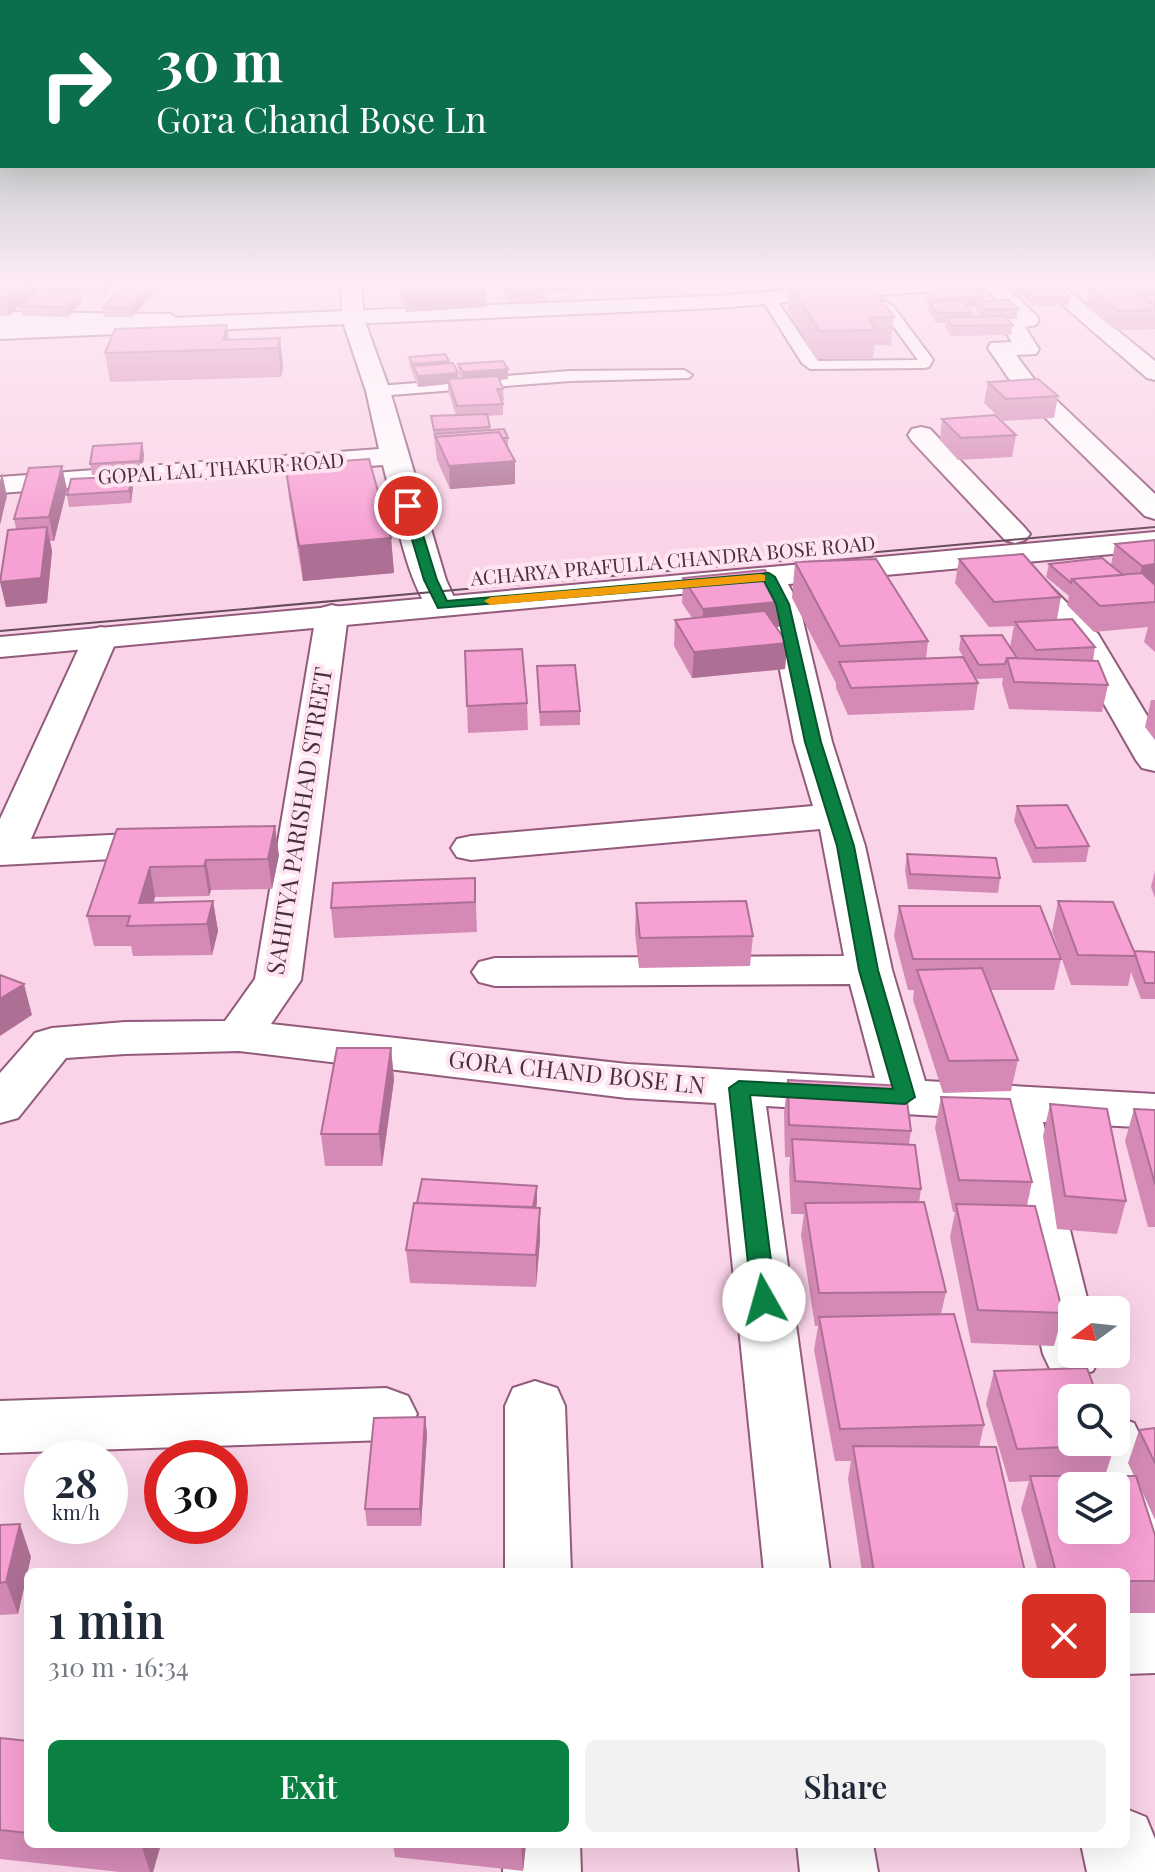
<!DOCTYPE html>
<meta charset="utf-8">
<style>
body{margin:0;font-family:"Playfair Display",serif;background:#f2f2f3;color:#1f2937;height:100vh;display:flex;flex-direction:column;font-size:30px;white-space:nowrap}
*{box-sizing:border-box;margin:0}
p{font-size:26px;color:#747a83}
.icon{flex:none;width:44px;height:44px;fill:none;stroke:currentColor;stroke-width:2;stroke-linecap:round;stroke-linejoin:round}
.map{position:relative;flex:1;overflow:hidden}
.panel{position:absolute;left:24px;top:1568px;width:1106px;height:280px;display:flex;flex-direction:column;background:#fff;border-radius:12px;box-shadow:0 8px 32px #0002}
.panel>*{flex:none}
.hud{position:absolute;left:0px;top:0px;width:1156px;height:168px;box-shadow:0 8px 32px #0002;background:#0b6e4f;color:#fff;overflow:hidden}
.needle{width:52px;rotate:255deg}
.controls{position:absolute;left:1058px;top:1296px;display:grid;gap:16px}
.controls a{display:grid;place-items:center;width:72px;height:72px;border-radius:12px;background:#fff;box-shadow:0 8px 32px #0002;font-size:40px}
.speed{position:absolute;left:24px;top:1440px;display:flex;gap:16px;font-size:40px;font-weight:700;text-align:center}
.speed>*{display:grid;place-content:center;width:104px;height:104px;border-radius:50%;background:#fff;box-shadow:0 8px 32px #0002;line-height:1}
.speed small{font-size:20px;font-weight:400}
.speed .limit{border:12px solid #d22;background:#fff;color:#111}
.pin{position:absolute;display:grid;place-items:center;width:68px;height:68px;color:#fff;margin:-34px;border:4px solid #fff;border-radius:50%;box-shadow:0 2px 8px #0007}
.me{position:absolute;width:88px;margin:-44px;rotate:353deg;stroke-linejoin:round;filter:drop-shadow(0 0 6px #0008)}
.turn{display:flex;align-items:center;gap:28px;height:168px;padding:0 24px;font-size:36px}
.turn .icon{width:104px;height:104px;stroke-width:2.5}
.turn b{display:block;font-size:56px;line-height:68px}
.round{display:grid;place-items:center;flex:none;width:84px;height:84px;border-radius:12px;background:#f2f2f3}
.head{display:flex;align-items:center;justify-content:space-between;height:136px;padding:0 24px}
h1{font-size:48px;font-weight:600;line-height:60px}
.cta{display:flex;gap:16px;margin-top:auto;padding:16px 24px}
.cta a{flex:1;height:92px;border-radius:12px;background:#0b8043;color:#fff;font-size:32px;font-weight:600;line-height:92px;text-align:center}
.cta a+a{background:#f2f2f3;color:#1f2937}
.map>svg:first-child{display:block}
</style>
<div class="map">
<svg width="1155" height="1872" viewBox="0 0 1155 1872">
<rect width="100%" height="100%" fill="#fad3e8"/>
<g fill="none" stroke-linecap="round" stroke-linejoin="round">
<!-- lane casing -->
<g stroke="#925a7b" stroke-width="4">
<path id="lane" d="M768 294 773 295 818 361 918 360 883 312 876 307 858 305 856 302C866 294 883 299 893 306L933 360 929 367 924 368 810 369 802 363 761 298Z
M684 370 692 375 689 378 570 381 378 396 370 391 378 386 570 371Z"/>
</g>
<!-- street casing -->
<g stroke="#925a7b" stroke-width="4">
<path id="street" d="M341 281H361L364 319 390 391 446 580 458 606 453 613 442 616 431 613C404 575 395 510 383 465L0 493V477L379 449 366 391 342 319Z
M978 281H1000L1036 315 1039 320 1036 325 1025 327 1039 349 1036 354 1016 355 1034 379 1155 494V519L1145 516 1016 389 988 348 991 343 1012 342 1001 324 1004 319 1013 317Z
M1035 281H1057L1155 361V380L1147 378Z
M0 312 170 314 181 321 170 328 0 326Z
M921 427 930 429 1025 528 1030 534 1025 540 1015 543 1005 540 912 441 908 435 912 429Z
M1016 561 1027 563 1098 634 1155 729V771L1142 768 1136 760 1067 639 1001 570 1005 563Z
M769 568 780 570 799 604 832 742 865 846 892 970 925 1081 1155 1094V1128L1043 1122 1090 1310H1072V1354H1101L1093 1371 1072 1378 1051 1371 1043 1354 991 1119 766 1106 830 1572H764L716 1103 627 1098 239 1051 125 1054 66 1058 18 1118 0 1123V1073L35 1033 52 1028 125 1022 225 1021 255 979 316 615 321 608 332 605 343 608 348 615 301 980 271 1024 627 1064 875 1078 850 984 495 986 479 982 472 972 479 962 495 958 844 956 820 829 471 860 457 857 451 848 457 839 471 836 813 806 794 742 767 604 753 577 758 570Z
M101 627 113 630 118 637 31 839 169 832 183 835 189 844 183 853 169 856 0 865V819L84 637 89 630Z
M535 1381 557 1388 565 1406 571 1572H505V1406L513 1388Z
M386 1388 408 1396 417 1414 408 1432 386 1440 0 1453V1401Z
M1116 1417 1134 1423 1155 1467V1566L1132 1558 1116 1523V1486H1100L1081 1442H1116Z
M1155 1607V1673L1126 1674V1608Z
M1126 1809 1146 1817 1155 1839V1872H1087L1081 1844H1126Z
M504 1844H580L581 1872H503Z
M797 1844H873L878 1872H800Z"/>
</g>
<!-- secondary casing -->
<g stroke="#925a7b" stroke-width="4">
<path id="secondary" d="M907 281H994L984 287 715 308 0 339V325L715 296Z"/>
</g>
<!-- primary casing -->
<g stroke="#925a7b" stroke-width="4">
<path id="primary" d="M1155 532V550L0 657V637Z"/>
</g>
<!-- lane -->
<use href="#lane" fill="#fff" fill-rule="evenodd"/>
<!-- street -->
<use href="#street" fill="#fff" fill-rule="evenodd"/>
<!-- secondary -->
<use href="#secondary" fill="#fff" fill-rule="evenodd"/>
<!-- primary -->
<use href="#primary" fill="#fff" fill-rule="evenodd"/>
<!-- tram -->
<path stroke="#684d5c" stroke-width="2" d="M0 631 1155 527"/>
</g>
<!-- wall -->
<path fill="#d48ab5" fill-rule="evenodd" d="M0 281 38 289 9 316H0Z
M502 281H525L527 288 542 287V281H672L671 291H631L630 283H618V291H597L596 283H583V291L548 292 549 301 508 303Z
M695 281H750L749 286 698 287Z
M764 281H809V284L894 317 891 345H875L873 358 816 359 788 311 789 287H768Z
M1016 281H1053L1070 296 1068 305 1033 306 1014 289Z
M1123 281H1155V329L1115 330 1086 306 1089 287 1128 286 1123 282Z
M42 284 114 285 106 294H81L82 302 68 317 22 316 20 306 44 292Z
M401 285 487 307 406 312 402 304Z
M927 292 984 296 983 301 1018 309 1017 319H1008L1013 325 1011 335 951 336 945 327V323H936L928 311 929 303 926 301ZM977 306 976 311 981 317H971L972 313 967 307Z
M153 294 132 317H105L103 307Z
M227 325 228 340 280 338 283 367 281 377 110 382 105 353Z
M409 357 449 364 458 373V379L461 378 459 375 458 364 508 379 499 380 503 389 504 400H501L503 404V415L487 416 490 430 508 438V449L515 484 450 489 437 460 431 416 456 415 448 390V384L418 387 410 367Z
M988 382 1058 396 1054 418 1003 421 984 403Z
M942 419 1016 435 1012 457 958 460 940 440Z
M144 454 142 472 92 475 90 464Z
M285 465 391 538 394 573 303 581 289 498Z
M133 488 131 503 69 507 67 495Z
M67 489 54 541H50L52 551 47 603 6 607 16 529 14 519Z
M1155 540V652L1144 642 1148 627 1094 632 1067 605 1069 596 1046 577 1049 564 1111 565 1115 544Z
M959 559 1061 597 1057 619 1095 647 1093 661 1108 685 1102 712 1009 709 1002 684 1003 678 977 679 959 650 961 636 1010 647 1014 626 989 627 955 583Z
M795 562 928 641 926 658 978 683 974 710 848 715 836 688V683L792 598Z
M683 578 785 626 776 627 787 643 785 669 692 678 674 646 675 620 692 618 682 603Z
M465 651 527 703 528 730 468 733Z
M537 666 580 711V725L540 726Z
M1151 700H1155V740L1145 727Z
M1017 806 1089 846 1086 862 1033 863 1014 821Z
M117 829 279 855 272 889 211 890 209 896 155 897 154 902 213 901 218 931 212 955 133 956 131 946H94L87 916Z
M907 854 1000 878 998 893 908 889 905 870Z
M1155 871V898L1151 887Z
M475 878 477 932 334 938 331 908Z
M1058 901 1134 951 1155 952V999H1141L1131 972 1128 986 1071 985 1052 931Z
M636 903 753 936 750 966 639 968 635 933Z
M899 906 1061 959 1054 990H990L1018 1060 1011 1091 943 1093 913 1000 914 990H908L894 936Z
M391 1048 394 1080 382 1166H325L321 1134Z
M788 1080 911 1131 909 1144 921 1189 919 1203 946 1292 941 1314 984 1425 979 1447 1025 1572H862L848 1479 851 1461H835L814 1350 818 1326H815L801 1235 804 1214H791L789 1171 790 1157H785L784 1112Z
M941 1097 1032 1182 1027 1206 1063 1313 1054 1346 971 1343 950 1237 955 1212H953L935 1128Z
M1050 1104 1126 1201 1117 1234 1057 1229 1043 1136Z
M1134 1109 1155 1110V1227H1148L1125 1141Z
M537 1186 536 1208 540 1240 536 1287 410 1283 406 1250 417 1203Z
M994 1371 1115 1445 1105 1476H1134L1128 1463 1139 1430 1155 1428V1520L1139 1485 1155 1535V1613H1126V1572H1038L1021 1509 1029 1481 1009 1482 986 1404Z
M425 1417 427 1434 421 1526H367L365 1509Z
M0 1525 31 1557 18 1614 0 1615Z
M0 1738 28 1741V1844H161L153 1872H120L0 1859Z
M393 1844H526L523 1871 395 1857Z"/>
<!-- shaded-wall -->
<path fill="#ad7094" d="M23 281H37L38 289 9 316 5 297Z
M108 281H113L114 285 106 294 104 285Z
M151 284 153 294 132 317 131 308Z
M486 289 487 307 406 312 405 293Z
M81 293 82 302 68 317 66 307Z
M984 296 982 305 977 301V306L936 309 938 299Z
M227 325 230 349 223 340Z
M280 338 283 367 281 377 278 348Z
M449 361V371L413 366V374V364Z
M508 369V379L463 383V372Z
M458 373V384L448 379V384L418 387V376Z
M142 443 144 454 142 472 140 461Z
M515 461V484L450 489 449 466Z
M62 466 67 489 54 541 49 517Z
M2 473 7 496 0 525V481Z
M131 476 133 488 131 503 129 491Z
M47 527 52 551 47 603 6 607 0 582Z
M391 538 394 573 303 581 299 546Z
M1155 564V589L1137 591 1142 566Z
M787 601 785 626 702 635 703 609Z
M787 643 785 669 692 678 694 652Z
M275 826 279 855 272 889 268 859Z
M206 860 211 890 209 896 204 866Z
M150 867 155 897 147 925 139 903Z
M213 901 218 931 212 955 207 924Z
M24 984 32 1015 0 1036V999Z
M391 1048 394 1080 382 1166 379 1134Z
M537 1186V1203L532 1234V1218Z
M540 1208V1240L536 1287V1255Z
M425 1417 427 1434 421 1526 420 1509Z
M20 1524 31 1557 18 1614 6 1582Z
M141 1844H161L153 1872H150Z
M521 1844H526L523 1871Z"/>
<!-- building -->
<path fill="#f7a0d3" stroke="#ad7094" stroke-width="2" fill-rule="evenodd" d="M0 281H23L5 297H0Z
M46 281H108L104 285 42 284Z
M481 281 486 289 405 293 401 285Z
M504 281H525L527 288 547 287 548 292 507 293Z
M1017 281H1053L1070 296 1034 297Z
M1136 281H1155V290L1149 291Z
M868 282 894 317 868 318 876 330 819 331 790 284Z
M125 284H151L131 308 103 307Z
M1128 286 1155 306V310L1118 311 1089 287Z
M972 288 984 296 938 299 927 292Z
M36 292 81 293 66 307 20 306Z
M1141 295H1155V304H1153Z
M1009 300 1018 309 986 310 977 301Z
M963 301 972 313H937L929 302Z
M1005 316 1013 325 953 326 946 317Z
M227 325 223 340 280 338 278 348 105 353 115 329Z
M445 354 449 361 413 364 409 357Z
M503 361 508 369 463 372 458 364Z
M453 363 458 373 418 376 413 366Z
M498 376 503 389H497L503 404 457 406 448 379Z
M1038 379 1058 396 1006 399 988 382Z
M487 414 490 427 434 430 431 416Z
M995 415 1016 435 961 438 942 419Z
M504 429 508 438H502L499 432 436 437V439L435 434Z
M499 432 515 461 449 466 436 437Z
M142 443 140 461 90 464 93 446Z
M369 459 391 538 299 546 285 465Z
M62 466 49 517 14 519 29 468Z
M131 476 129 491 67 495 71 479Z
M47 527 41 578 0 582 8 530Z
M1155 540V564L1142 566 1115 544Z
M1023 554 1061 597 994 602 959 559Z
M1102 558 1123 575 1072 579 1071 583 1049 564Z
M876 559 928 641 840 646 795 562Z
M765 570 787 601 703 609 683 578Z
M1142 573 1155 585V602L1100 606 1072 579Z
M765 611 787 643 694 652 675 620Z
M1072 619 1095 647 1036 650 1015 622Z
M1002 635 1017 658H1007L1005 664 979 665 961 636Z
M522 649 527 703 467 706 465 651Z
M963 657 978 683 851 688 839 662Z
M1007 658 1098 661 1108 685 1014 682Z
M575 665 580 711 540 712 537 666Z
M1067 805 1089 846 1036 848 1017 806Z
M275 826 268 859 206 860 204 866 150 867 139 903 213 901 207 924 127 926 130 916H87L117 829Z
M907 854 996 858 1000 878 910 874Z
M475 878V902L331 908 333 883Z
M746 901 753 936 640 938 636 903Z
M1058 901 1113 902 1136 956 1078 955Z
M899 906H1040L1061 959H913Z
M1134 951 1155 952V983H1145Z
M982 968 1018 1060 949 1061 917 970Z
M0 975 24 984 0 999Z
M337 1048H391L379 1134H321Z
M788 1080 905 1086 911 1131 789 1125Z
M941 1097 1010 1099 1032 1182 959 1180Z
M1050 1104 1107 1109 1126 1201 1065 1196Z
M1134 1109 1155 1110V1184Z
M792 1139 915 1145 921 1189 795 1181Z
M422 1179 537 1186 533 1207 417 1203Z
M924 1202 946 1292 819 1293 805 1203Z
M414 1203 540 1208 536 1255 406 1250Z
M956 1204 1035 1206 1063 1313 978 1310Z
M954 1314 984 1425 840 1429 819 1317Z
M1087 1368 1098 1398H1072V1442H1114L1115 1445 1017 1449 994 1371Z
M425 1417 420 1509H365L374 1418Z
M1155 1428V1463L1139 1430Z
M853 1446 996 1447 1025 1572H874Z
M1030 1476H1136L1155 1535V1581H1126V1572H1056ZM1072 1486H1116V1530H1072Z
M20 1524 6 1582 0 1583V1525Z
M0 1738 28 1741V1833L0 1830Z"/>
<!-- sky -->
<linearGradient id="sky" x2="0" y2="1"><stop stop-color="#8faca3"/><stop offset="0.52" stop-color="#fdebf5"/><stop offset="1" stop-color="#fdebf5" stop-opacity="0"/></linearGradient>
<rect width="1155" height="543" fill="url(#sky)"/>
<!-- route -->
<path fill="#0b8043" stroke="#07532c" stroke-width="2" d="M408 502 414 506 437 580 447 601 769 573 775 577 789 604 821 742 854 846 878 970 915 1097 905 1104 750 1095 776 1300 773 1306 764 1309 756 1306 752 1300 729 1088 739 1081 893 1089 859 970 837 846 805 742 776 604 764 581 438 608 424 580 402 506Z"/>
<!-- slow -->
<path fill="#f59e0b" d="M760 574 765 575V581L491 605 484 601 491 597Z"/>
<g text-anchor="middle" stroke-width="8" stroke-linejoin="round" paint-order="stroke">
<!-- far-street labels -->
<g font-size="20" fill="#482f3d" stroke="#ffe4f2">
<text transform="translate(221 469) rotate(-4)" y="7">GOPAL LAL THAKUR ROAD</text>
<text transform="translate(673 561) rotate(-5)" y="7">ACHARYA PRAFULLA CHANDRA BOSE ROAD</text>
</g>
<!-- street labels -->
<g font-size="24" fill="#482f3d" stroke="#ffe4f2">
<text transform="translate(300 821) rotate(-81)" y="8">SAHITYA PARISHAD STREET</text>
<text transform="translate(577 1073) rotate(6)" y="8">GORA CHAND BOSE LN</text>
</g>
</g>
</svg>
<div class="controls">
<a><svg class="needle" viewBox="-14 -14 28 28"><path d="M0-13l5 13h-10z" fill="#e53935"/><path d="M0 13l5-13h-10z" fill="#747a83"/></svg></a>
<a><svg class="icon" aria-label="search" viewBox="0 0 24 24"><circle cx="10" cy="10" r="6"/><path d="M15 15l6 6"/></svg></a>
<a><svg class="icon" aria-label="layers" viewBox="0 0 24 24"><path d="M12 4l9 5-9 5-9-5zM3 14l9 5 9-5"/></svg></a>
</div>
<div class="speed"><div>28<small>km/h</small></div><div class="limit">30</div></div>
<div class="pin" style="left:408px;top:506px;background:#d93025"><svg class="icon" aria-label="arrive" viewBox="0 0 24 24"><path d="M6 21V4h12l-3 4 3 4H6"/></svg></div>
<svg class="me" style="left:764px;top:1300px" viewBox="-20 -20 40 40"><circle r="19" fill="#fff"/><path d="M0-13L10 11 0 6-10 11z" fill="#0b8043"/></svg>
<div class="hud">
<div class="turn"><svg class="icon" aria-label="right" viewBox="0 0 24 24"><path d="M7 20v-9h11M14 6l5 5-5 5"/></svg><div><b>30 m</b>Gora Chand Bose Ln</div></div>
</div>
<section class="panel">
<div class="head"><div><h1>1 min</h1><p>310 m · 16:34</p></div><a class="round" style="background:#d93025;color:#fff"><svg class="icon" aria-label="close" viewBox="0 0 24 24"><path d="M6 6l12 12M18 6L6 18"/></svg></a></div>
<div class="cta"><a>Exit</a><a>Share</a></div>
</section>
</div>
